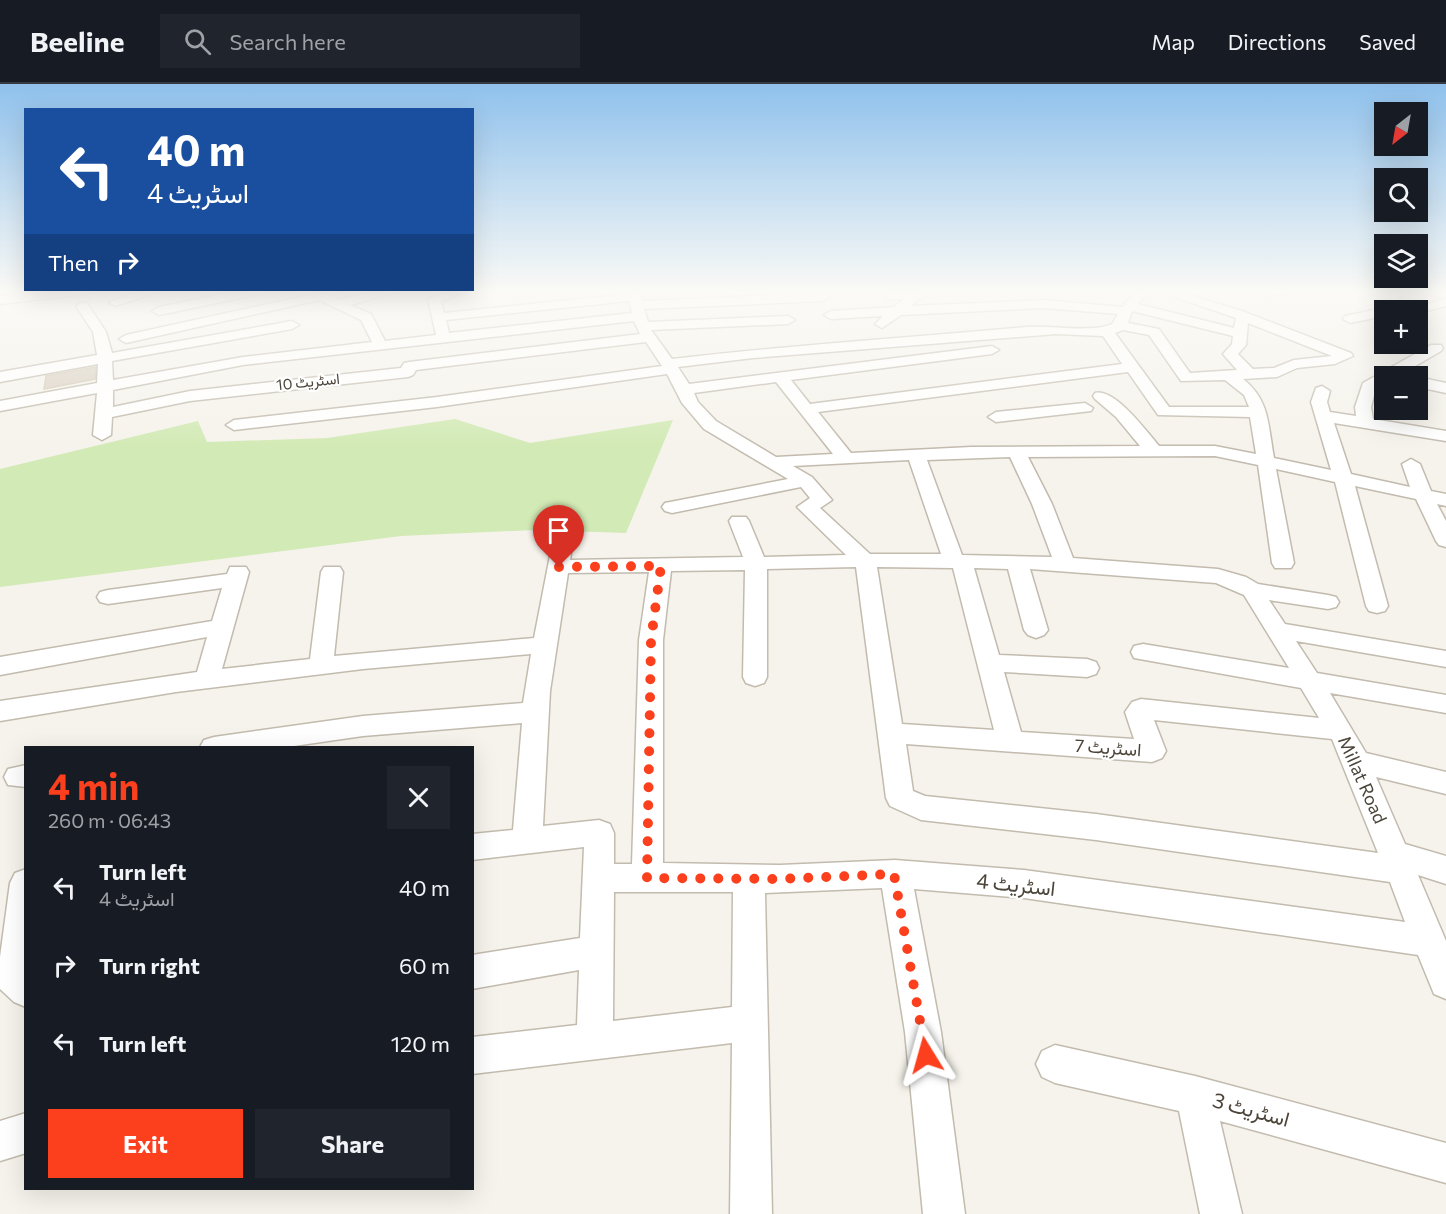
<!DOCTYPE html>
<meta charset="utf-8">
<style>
body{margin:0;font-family:Commissioner,Vazirmatn,sans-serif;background:#20242c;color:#f1f3f6;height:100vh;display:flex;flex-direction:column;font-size:22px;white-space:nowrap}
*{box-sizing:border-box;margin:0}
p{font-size:20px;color:#9ea1a6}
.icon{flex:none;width:33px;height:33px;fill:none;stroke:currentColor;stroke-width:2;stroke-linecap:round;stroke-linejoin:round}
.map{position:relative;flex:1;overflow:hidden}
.drawer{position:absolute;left:24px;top:662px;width:450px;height:444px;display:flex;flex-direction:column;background:#171b24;border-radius:0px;box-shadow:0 6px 24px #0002}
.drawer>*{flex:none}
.top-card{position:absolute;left:24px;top:24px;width:450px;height:183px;border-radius:0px;box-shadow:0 6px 24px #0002;background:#1a4fa0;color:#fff;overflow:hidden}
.needle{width:39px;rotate:211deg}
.tools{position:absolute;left:1374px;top:18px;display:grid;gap:12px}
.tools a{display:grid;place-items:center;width:54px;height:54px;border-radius:0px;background:#171b24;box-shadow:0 6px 24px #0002;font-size:30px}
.pin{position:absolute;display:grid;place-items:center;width:51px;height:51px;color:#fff;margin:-62px -26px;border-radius:50% 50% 50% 0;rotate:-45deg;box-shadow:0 0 6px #0007}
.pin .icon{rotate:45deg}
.me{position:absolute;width:66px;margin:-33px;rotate:352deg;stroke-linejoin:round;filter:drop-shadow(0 0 4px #0008)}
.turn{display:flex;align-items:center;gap:21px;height:126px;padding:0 24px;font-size:27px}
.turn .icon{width:78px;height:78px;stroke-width:2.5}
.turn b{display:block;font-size:42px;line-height:51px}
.then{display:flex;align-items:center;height:57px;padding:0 24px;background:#0003;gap:12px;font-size:22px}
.round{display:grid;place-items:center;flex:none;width:63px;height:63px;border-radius:0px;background:#20242c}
.head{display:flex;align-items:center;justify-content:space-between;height:102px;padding:0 24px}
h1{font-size:36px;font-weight:700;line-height:45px;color:#fc3f1d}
.cta{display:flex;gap:12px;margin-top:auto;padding:12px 24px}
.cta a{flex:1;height:69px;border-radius:0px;background:#fc3f1d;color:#fff;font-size:24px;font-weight:700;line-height:69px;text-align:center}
.cta a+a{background:#20242c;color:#f1f3f6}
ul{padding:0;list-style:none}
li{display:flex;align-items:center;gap:18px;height:78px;padding:0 24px}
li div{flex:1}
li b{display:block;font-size:22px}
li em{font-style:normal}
header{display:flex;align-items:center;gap:36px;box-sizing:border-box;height:84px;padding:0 30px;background:#171b24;border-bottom:2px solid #363941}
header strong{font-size:28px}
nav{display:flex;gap:33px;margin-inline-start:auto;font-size:21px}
.search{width:420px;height:54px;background:#20242c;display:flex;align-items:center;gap:15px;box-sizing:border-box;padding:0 21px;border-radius:0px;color:#9ea1a6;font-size:22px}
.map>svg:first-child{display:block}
</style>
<header>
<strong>Beeline</strong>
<div class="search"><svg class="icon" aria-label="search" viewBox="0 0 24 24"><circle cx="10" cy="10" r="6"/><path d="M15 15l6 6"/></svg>Search here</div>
<nav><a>Map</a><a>Directions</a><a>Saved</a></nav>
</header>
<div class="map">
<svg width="1446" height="1130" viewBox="0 0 1446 1130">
<rect width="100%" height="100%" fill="#f6f3ec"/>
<!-- green -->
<path fill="#d2eab5" d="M455 335 530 359 673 336 626 449 534 446 401 452 0 503V385L198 337 207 358 327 354Z"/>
<!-- building -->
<path fill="#d8cfc1" stroke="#d3c7b4" stroke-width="1.5" d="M96 283 95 295 44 305 46 292Z"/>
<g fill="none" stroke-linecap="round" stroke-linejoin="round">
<!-- minor casing -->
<g stroke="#c2bbae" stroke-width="3">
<path id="minor" d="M56 206H92L86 210 0 220V212Z
M146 206H165L115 222 109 218Z
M243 206H265L259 210 159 231 152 227 159 223Z
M311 206H325L323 209 339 216 376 206H395L393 209 350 221 371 230 385 257 436 251 428 215 453 206H471L441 217 444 229 628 210 627 206H639L642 217 823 209 829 213 823 217 644 225 648 238 788 232 795 236 788 240 651 246 672 275C790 261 908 254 1026 243 1051 241 1092 249 1112 240L1118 230 1044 224 901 231 882 244 875 240 883 232 831 235 824 231 831 227 894 223 904 215H888L880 206 895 208 931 206 911 222 1044 216 1122 223 1137 206H1149L1138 220 1234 244 1236 234 1155 206H1173L1242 227 1351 269 1353 272 1335 280 1297 284 1277 293 1243 295C1270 316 1268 342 1274 374L1331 386 1311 318 1316 304 1322 302 1330 307 1327 318 1330 328 1356 332 1355 323 1363 299 1431 261H1441L1443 264 1441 267 1398 292H1384V300L1376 304 1371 323 1373 335 1446 347V357L1334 339 1351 390 1410 403 1402 380 1411 375 1420 380 1431 407 1446 410V422L1437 420 1446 437V463L1439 461 1436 457 1416 415 1355 402 1388 522 1385 527 1377 529 1369 527 1366 522 1335 398 1276 385 1294 479 1291 484H1275L1272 479 1258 381 1215 372 1028 373 1052 420 1073 474 1218 485 1246 493 1258 500 1328 511 1336 513 1339 518 1336 523 1328 525 1269 516 1285 540 1446 567V583L1296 557 1317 589 1446 611V629L1330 609 1366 669 1446 688V710L1376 693 1405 760 1446 772V800L1418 791 1446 857V915L1434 910 1418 871 1024 814 914 805 941 948 965 1130H923L905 948 882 804 765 809 772 1130H730L732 959 472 990V953L577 941 579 886 472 905V871L580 854 584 763 472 776V750L513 746 522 639 363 652 287 663H200L204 656 214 653 363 632 523 619 531 570 363 585 176 608 0 637V617L197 588 207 553 0 591V573L212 537 222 504 108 520 100 518 97 513 100 508 108 506 227 490 230 483H246L249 488 222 585 310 575 321 488 324 483H340L343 488 334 572 534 554 554 451 557 447H571L574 451 570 476 743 473 729 437 732 433H746L749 437 764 473 846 471 797 423 810 414 801 403 672 429 665 427 662 423 665 419 788 395 704 345 682 319 667 290 437 323 234 346 226 341 234 336 437 313 662 282 646 258 416 286 413 291 408 293 190 317 112 333 111 351 102 356 93 351 97 309 0 327V317L97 299 98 280 0 298V288L97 271 93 248 76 222 82 218 87 219 106 248 112 269 292 237 299 241 292 245 112 277 113 296 243 273 372 258 361 236 319 216 126 259 119 255 126 251 309 211ZM629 217 632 229 449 249 446 236ZM1132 227 1233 252 1232 260 1223 270 1237 286 1190 289 1159 245 1128 239ZM634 237 640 250 409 278 404 279 401 284 190 307 113 323V306L243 281ZM1248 239 1332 272 1294 276 1274 284 1253 285 1238 270 1246 261ZM1123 246 1149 251 1181 297 1225 296 1244 311 1249 323H1169L1115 249ZM1056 250 1103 252 1122 280 810 320 791 296 992 270 999 266 992 262 689 300 678 283 753 274ZM1128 288 1158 331 1250 333 1256 370 1215 362H1159C1147 348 1115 304 1095 309L1093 312 1095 315 1116 333 1140 362 971 363 851 369 818 328ZM776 298 833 370 776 373 716 337 698 318 694 309ZM1010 373 1032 420 1052 473 962 471 927 376ZM909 376 941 470H870L820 424 832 416 812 393 793 382ZM856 483 886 714 890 722 921 736 1096 756 1390 798 1405 838 1024 786 895 776 780 781 663 779V556L671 487 745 486 743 593 746 599 755 602 764 599 767 593V485ZM877 483 953 484 994 646 902 640ZM974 484 1008 485 1024 546 1028 551 1036 554 1044 551 1048 546 1030 485 1216 499 1244 511 1289 584 1143 560 1134 562 1131 568 1134 574 1301 604 1319 634 1141 615 1132 618 1125 628 1134 655 1021 648 1004 588 1087 593 1096 590 1099 584 1096 578 1087 575 999 571ZM649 488 639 556 632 780H614V749L610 740 599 736 543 742 550 607 568 489ZM1154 636 1332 655 1378 769 1096 730 925 712 913 707 906 660 1152 678 1162 674 1166 667ZM614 808H733L732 923 613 937Z
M1267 206H1294C1288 212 1273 212 1267 206Z
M1446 214V222L1418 229V226H1394L1401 222 1428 220Z
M1384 224 1390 226H1384V232L1350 239 1343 235 1345 232Z
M1418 293 1446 299V309L1418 303Z
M1085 319 1093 324 1091 327 996 338 988 333 996 328Z
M26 681V703L8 701 4 693 8 685Z
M26 785V923L14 918 0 905V873L10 799 15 789Z
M1055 961 1195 992 1446 1059V1099L1220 1037 1242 1130H1200L1179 1027 1055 999 1042 993 1036 980 1042 967Z
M26 1029V1069L0 1077V1037Z"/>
</g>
<!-- minor -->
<use href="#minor" fill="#fff" fill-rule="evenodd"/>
</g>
<!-- sky -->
<linearGradient id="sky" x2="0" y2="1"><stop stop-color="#8fc1ec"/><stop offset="0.57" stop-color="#fbfaf6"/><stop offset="1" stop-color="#fbfaf6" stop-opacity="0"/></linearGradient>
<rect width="1446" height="364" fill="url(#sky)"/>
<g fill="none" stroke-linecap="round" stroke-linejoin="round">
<!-- route -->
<path stroke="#fc3f1d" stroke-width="10" stroke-dasharray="0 18" d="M559 483 661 482 651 556 647 794 780 795 894 790 926 971"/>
</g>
<g text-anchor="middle" stroke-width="4.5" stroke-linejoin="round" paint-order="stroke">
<!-- far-street labels -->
<g font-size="15" fill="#4b4439" stroke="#fff">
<text transform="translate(308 298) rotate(-6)" y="5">اسٹریٹ 10</text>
</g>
<!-- street labels -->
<g font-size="18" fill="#4b4439" stroke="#fff">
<text transform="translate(1108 664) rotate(4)" y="6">اسٹریٹ 7</text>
<text transform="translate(1362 696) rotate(66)" y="6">Millat Road</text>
</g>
<!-- near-street labels -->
<g font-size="21" fill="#4b4439" stroke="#fff">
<text transform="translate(1016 801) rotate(6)" y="7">اسٹریٹ 4</text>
<text transform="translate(1251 1026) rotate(15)" y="7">اسٹریٹ 3</text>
</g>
</g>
</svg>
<div class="tools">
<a><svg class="needle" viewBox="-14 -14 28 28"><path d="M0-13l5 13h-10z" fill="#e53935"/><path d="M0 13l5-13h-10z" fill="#9ea1a6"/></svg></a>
<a><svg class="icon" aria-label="search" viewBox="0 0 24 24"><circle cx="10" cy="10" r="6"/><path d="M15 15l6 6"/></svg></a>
<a><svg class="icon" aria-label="layers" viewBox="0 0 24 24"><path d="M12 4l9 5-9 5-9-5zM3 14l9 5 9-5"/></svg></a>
<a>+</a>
<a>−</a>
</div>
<div class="pin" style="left:559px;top:483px;background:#d93025"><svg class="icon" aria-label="arrive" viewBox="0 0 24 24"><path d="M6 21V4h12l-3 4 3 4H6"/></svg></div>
<svg class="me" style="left:926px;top:971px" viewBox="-20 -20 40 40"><path d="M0-17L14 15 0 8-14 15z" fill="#fc3f1d" stroke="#fff" stroke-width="4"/></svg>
<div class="top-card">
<div class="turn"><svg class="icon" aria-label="left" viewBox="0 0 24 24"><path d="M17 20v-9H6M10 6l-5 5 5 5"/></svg><div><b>40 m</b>اسٹریٹ 4</div></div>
<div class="then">Then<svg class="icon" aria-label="right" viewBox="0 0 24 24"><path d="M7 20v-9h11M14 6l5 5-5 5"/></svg></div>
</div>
<section class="drawer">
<div class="head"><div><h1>4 min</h1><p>260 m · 06:43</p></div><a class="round"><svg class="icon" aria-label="close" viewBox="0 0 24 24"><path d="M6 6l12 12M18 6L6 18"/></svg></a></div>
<ul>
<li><svg class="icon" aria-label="left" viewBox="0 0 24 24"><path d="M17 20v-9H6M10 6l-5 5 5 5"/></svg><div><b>Turn left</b><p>اسٹریٹ 4</p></div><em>40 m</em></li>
<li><svg class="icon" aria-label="right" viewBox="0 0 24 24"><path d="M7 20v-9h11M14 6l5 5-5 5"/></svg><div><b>Turn right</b></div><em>60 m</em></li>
<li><svg class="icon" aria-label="left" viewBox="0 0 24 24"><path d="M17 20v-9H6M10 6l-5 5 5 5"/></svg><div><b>Turn left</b></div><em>120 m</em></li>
</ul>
<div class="cta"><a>Exit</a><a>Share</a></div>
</section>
</div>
